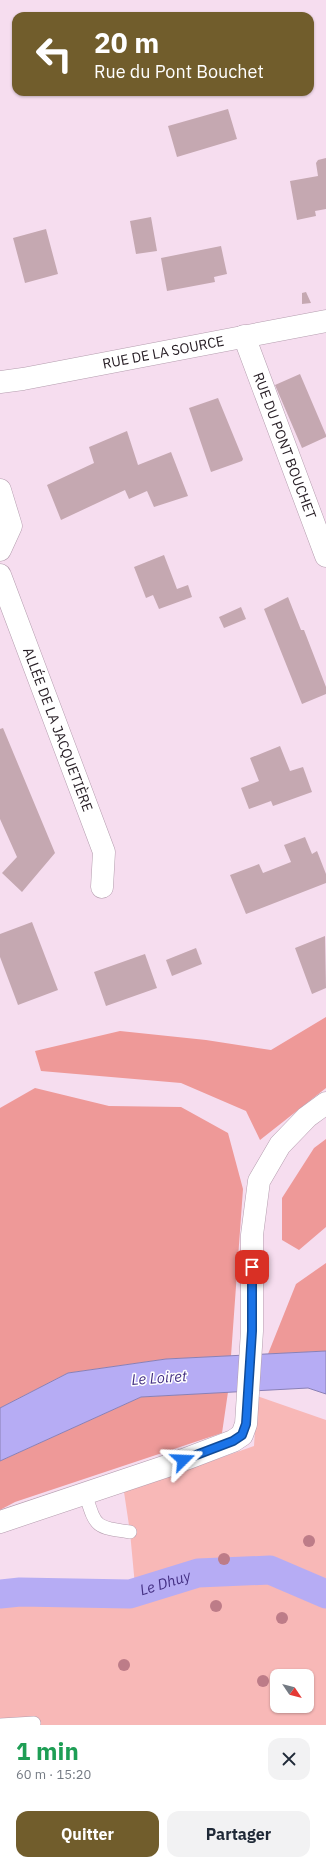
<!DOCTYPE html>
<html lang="fr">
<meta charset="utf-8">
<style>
body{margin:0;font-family:"IBM Plex Sans",sans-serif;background:#f2f2f3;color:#1f2937;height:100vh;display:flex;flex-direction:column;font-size:15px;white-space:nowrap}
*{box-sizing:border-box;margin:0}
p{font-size:13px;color:#747a83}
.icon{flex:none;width:22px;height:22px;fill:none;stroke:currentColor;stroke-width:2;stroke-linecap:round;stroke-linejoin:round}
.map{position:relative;height:1725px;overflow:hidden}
.drawer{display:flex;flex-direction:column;background:#fff;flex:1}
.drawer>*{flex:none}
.banner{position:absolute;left:12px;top:12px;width:302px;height:84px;border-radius:12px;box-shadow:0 1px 3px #0004;background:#715d2c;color:#fff;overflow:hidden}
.needle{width:26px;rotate:125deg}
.fabs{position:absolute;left:270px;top:1669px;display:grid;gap:8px}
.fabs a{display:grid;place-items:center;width:44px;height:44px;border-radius:8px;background:#fff;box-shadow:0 1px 3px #0004;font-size:20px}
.pin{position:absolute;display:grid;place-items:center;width:34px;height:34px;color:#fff;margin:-17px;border-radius:8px;box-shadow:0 2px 6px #0006}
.me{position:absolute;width:44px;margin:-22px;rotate:69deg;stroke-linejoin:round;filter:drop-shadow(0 0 3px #0008)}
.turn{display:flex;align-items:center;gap:14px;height:84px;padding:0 16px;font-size:18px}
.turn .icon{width:52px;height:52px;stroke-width:2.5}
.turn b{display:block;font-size:28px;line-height:34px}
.round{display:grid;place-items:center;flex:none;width:42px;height:42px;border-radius:12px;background:#f2f2f3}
.headline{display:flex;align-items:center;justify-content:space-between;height:68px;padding:0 16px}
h1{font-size:24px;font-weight:700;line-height:30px;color:#1e9e55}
.cta{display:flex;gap:8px;margin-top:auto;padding:8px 16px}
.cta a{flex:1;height:46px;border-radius:12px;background:#715d2c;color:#fff;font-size:16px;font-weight:700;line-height:46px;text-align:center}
.cta a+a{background:#f2f2f3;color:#1f2937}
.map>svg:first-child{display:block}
</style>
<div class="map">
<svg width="326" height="1725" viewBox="0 0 326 1725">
<rect width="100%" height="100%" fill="#f6ddef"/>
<!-- green -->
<path fill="#f8b8b7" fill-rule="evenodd" d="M257 1396 326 1420V1725H0V1607L41 1605 137 1607 130 1532 124 1492 254 1446ZM277 1676H307V1706H277Z"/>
<!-- forest -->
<path fill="#ee9998" d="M326 1017V1088L260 1140 246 1111 181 1083 41 1071 35 1051 120 1031 206 1040 271 1050Z
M35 1088 109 1106 181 1107 228 1133 243 1189 231 1356 166 1359 68 1373 0 1408V1108Z
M326 1139V1227L299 1250 282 1240V1198L314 1148Z
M326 1263V1351L268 1354 296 1284Z
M228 1392 222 1433 15 1502 0 1510V1461L141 1397Z"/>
<!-- water -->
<path fill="#b6acf4" stroke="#8a80b5" d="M326 1351V1394L308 1388 141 1397 0 1461V1408L68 1373 166 1359Z"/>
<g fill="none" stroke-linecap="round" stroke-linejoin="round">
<!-- canal -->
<path stroke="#b6acf4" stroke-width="29" id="s1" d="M0 1594 20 1592 130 1594 198 1573 270 1570 326 1594"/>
</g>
<!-- building -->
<path fill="#c5a8b1" d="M228 109 237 139 177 157 168 126Z
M326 158V209L315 211 316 216 297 220 290 181 318 176 316 163 318 160Z
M151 217 157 251 136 254 130 221Z
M46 229 58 274 25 283 13 238Z
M221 246 227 274 214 277 215 282 167 291 161 258Z
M306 292 311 303 302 304V293Z
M300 374 326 435V437L302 448 275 385Z
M218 398 243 459 242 461 211 472 189 408Z
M127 431 138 465 171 452 188 496 154 507 147 491 129 499 125 490 61 520 47 485 94 463 89 447Z
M164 555 177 589 188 585 192 597 159 609 153 595 146 598 134 567Z
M288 597 301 630H304L326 687V694L302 704 264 609Z
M241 607 246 619 224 628 219 617Z
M3 728 55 853 22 892 2 873 17 857 0 819V729Z
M280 746 290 771 303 767 312 792 273 806 271 801 249 809 241 788 259 781 250 758Z
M305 837 312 854 317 851 326 874V883L246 914 230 875 259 864 263 873 291 862 284 845Z
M32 922 58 990 18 1005 0 957V934Z
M325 936 326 988 312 994 295 948Z
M196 948 202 964 172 976 166 960Z
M145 954 157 988 106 1006 94 972Z"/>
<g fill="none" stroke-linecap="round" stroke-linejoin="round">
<!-- lane casing -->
<g stroke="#b49dae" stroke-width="14">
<path id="lane" d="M85 1493C96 1527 94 1527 130 1532
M0 1725 34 1723"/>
</g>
<!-- street casing -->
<g stroke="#b49dae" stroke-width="23">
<g id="street">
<path id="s2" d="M244 336 326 556"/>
<path d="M0 490 11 526 0 550"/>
<path id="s3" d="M0 575 104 852 102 887"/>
<path d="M0 1522 170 1465 233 1441 242 1435 246 1424 252 1331V1235L259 1181 280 1145 307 1117 326 1103"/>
</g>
</g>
<!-- secondary casing -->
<g stroke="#b49dae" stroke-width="23">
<g id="secondary">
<path id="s4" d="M0 382 23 379 326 321"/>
</g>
</g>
<!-- lane -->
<use href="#lane" stroke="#fff" stroke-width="13"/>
<!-- street -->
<use href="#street" stroke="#fff" stroke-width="22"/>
<!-- secondary -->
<use href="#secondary" stroke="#fff" stroke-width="22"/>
</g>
<!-- trees -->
<g fill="#bd7c88">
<circle cx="309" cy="1541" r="6"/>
<circle cx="224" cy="1559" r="6"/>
<circle cx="216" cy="1606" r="6"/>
<circle cx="282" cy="1618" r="6"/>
<circle cx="124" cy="1665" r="6"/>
<circle cx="263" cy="1681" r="6"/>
</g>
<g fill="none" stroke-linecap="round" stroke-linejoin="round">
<!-- route casing -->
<g stroke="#114b97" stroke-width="10">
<path id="route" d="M183 1460 233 1441 242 1435 246 1424 252 1331V1267"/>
</g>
<!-- route -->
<use href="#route" stroke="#1a73e8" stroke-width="7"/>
</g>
<g text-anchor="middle" stroke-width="3" stroke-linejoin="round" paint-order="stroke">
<!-- street labels -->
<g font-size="14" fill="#241b22" stroke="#fff">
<text dy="5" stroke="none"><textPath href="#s4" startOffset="166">RUE DE LA SOURCE</textPath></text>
<text dy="5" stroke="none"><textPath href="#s2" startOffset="117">RUE DU PONT BOUCHET</textPath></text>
<text dy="5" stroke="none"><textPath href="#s3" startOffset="165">ALLÉE DE LA JACQUETIÈRE</textPath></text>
</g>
<!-- water labels -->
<g font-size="15" font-style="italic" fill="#453184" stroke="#fff">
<text transform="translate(159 1378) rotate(-4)" y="5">Le Loiret</text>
<text dy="5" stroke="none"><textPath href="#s1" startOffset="167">Le Dhuy</textPath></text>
</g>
</g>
</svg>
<div class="fabs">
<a><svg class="needle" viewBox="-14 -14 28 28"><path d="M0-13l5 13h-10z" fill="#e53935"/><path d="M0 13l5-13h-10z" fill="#747a83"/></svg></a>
</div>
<div class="pin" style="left:252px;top:1267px;background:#d93025"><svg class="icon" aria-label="arrive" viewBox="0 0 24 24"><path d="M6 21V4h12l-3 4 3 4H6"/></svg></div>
<svg class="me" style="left:183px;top:1460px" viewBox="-20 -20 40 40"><path d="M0-17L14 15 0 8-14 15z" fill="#1a73e8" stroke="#fff" stroke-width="4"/></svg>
<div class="banner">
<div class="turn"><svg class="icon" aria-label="left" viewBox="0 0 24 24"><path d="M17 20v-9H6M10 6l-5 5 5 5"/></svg><div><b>20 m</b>Rue du Pont Bouchet</div></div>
</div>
</div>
<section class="drawer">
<div class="headline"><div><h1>1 min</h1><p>60 m · 15:20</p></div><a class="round"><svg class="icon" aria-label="close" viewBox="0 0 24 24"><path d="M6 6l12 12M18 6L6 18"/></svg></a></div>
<div class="cta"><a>Quitter</a><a>Partager</a></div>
</section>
